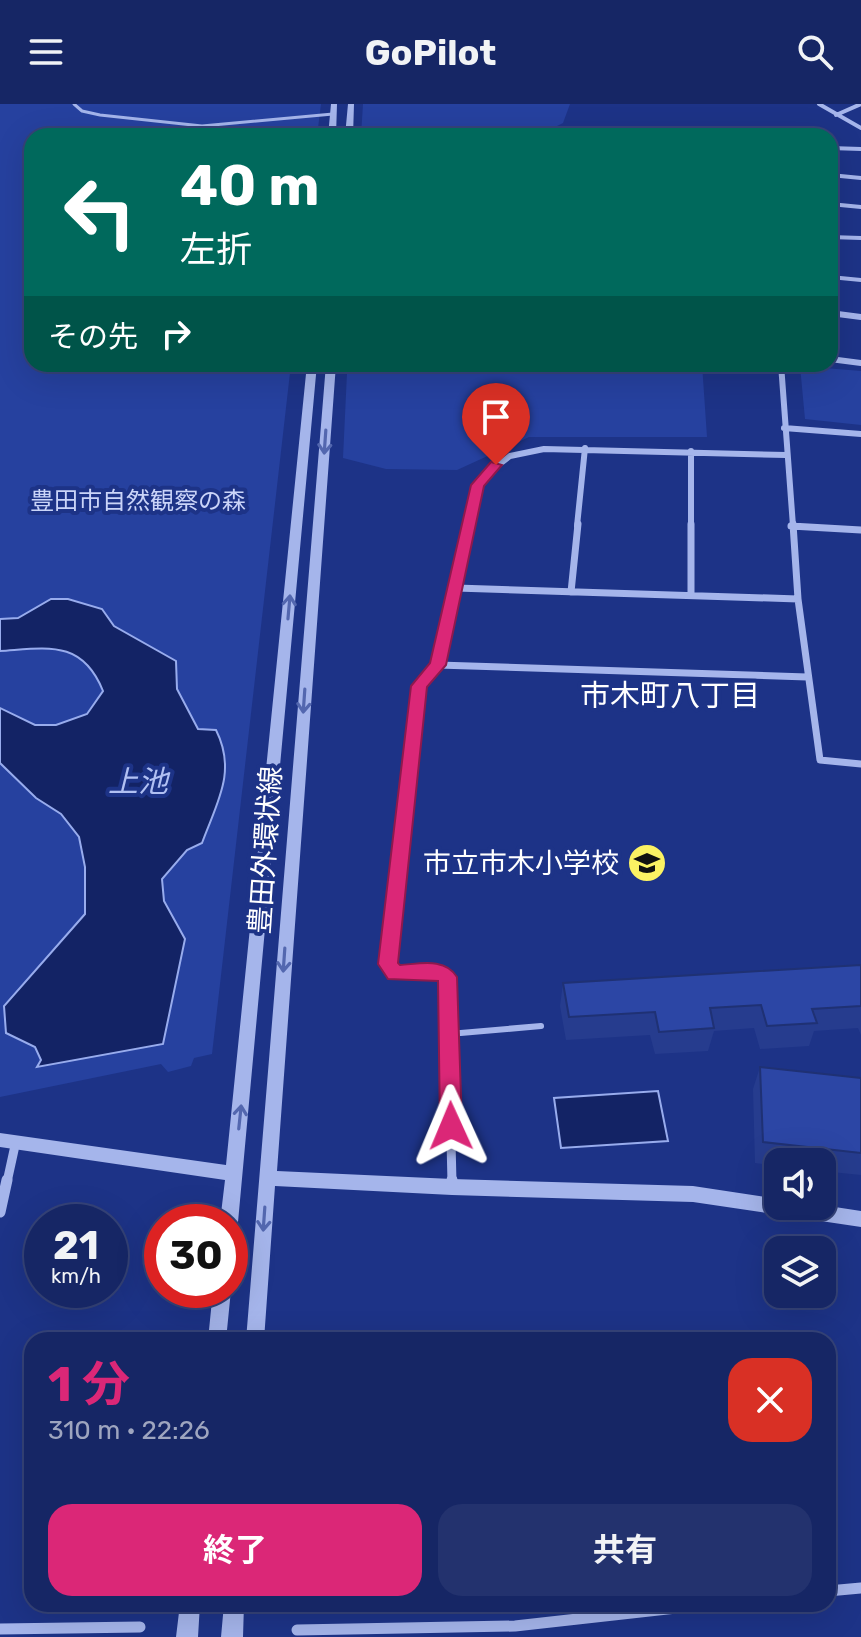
<!DOCTYPE html>
<html lang="ja">
<meta charset="utf-8">
<style>
body{margin:0;font-family:Rubik,"Noto Sans JP",sans-serif;background:#23326e;color:#f1f3f6;height:100vh;display:flex;flex-direction:column;font-size:30px;white-space:nowrap}
*{box-sizing:border-box;margin:0}
p{font-size:26px;color:#9ea5bf}
.icon{flex:none;width:44px;height:44px;fill:none;stroke:currentColor;stroke-width:2;stroke-linecap:round;stroke-linejoin:round}
.map{position:relative;flex:1;overflow:hidden}
.panel{position:absolute;left:24px;top:1228px;width:812px;height:280px;display:flex;flex-direction:column;background:#162665;border-radius:24px;box-shadow:0 8px 32px #0002,0 0 0 2px #354379}
.panel>*{flex:none}
.banner{position:absolute;left:24px;top:24px;width:814px;height:244px;border-radius:24px;box-shadow:0 8px 32px #0002,0 0 0 2px #354379;background:#00695c;color:#fff;overflow:hidden}
.buttons{position:absolute;left:764px;top:1044px;display:grid;gap:16px}
.buttons a{display:grid;place-items:center;width:72px;height:72px;border-radius:16px;background:#162665;box-shadow:0 8px 32px #0002,0 0 0 2px #354379;font-size:40px}
.speed{position:absolute;left:24px;top:1100px;display:flex;gap:16px;font-size:40px;font-weight:700;text-align:center}
.speed>*{display:grid;place-content:center;width:104px;height:104px;border-radius:50%;background:#162665;box-shadow:0 8px 32px #0002,0 0 0 2px #354379;line-height:1}
.speed small{font-size:20px;font-weight:400}
.speed .limit{border:12px solid #d22;background:#fff;color:#111}
.pin{position:absolute;display:grid;place-items:center;width:68px;height:68px;color:#fff;margin:-82px -34px;border-radius:50% 50% 50% 0;rotate:-45deg;box-shadow:0 0 8px #0007}
.pin .icon{rotate:45deg}
.me{position:absolute;width:88px;margin:-44px;rotate:359deg;stroke-linejoin:round;filter:drop-shadow(0 0 6px #0008)}
.turn{display:flex;align-items:center;gap:28px;height:168px;padding:0 24px;font-size:36px}
.turn .icon{width:104px;height:104px;stroke-width:2.5}
.turn b{display:block;font-size:56px;line-height:68px}
.then{display:flex;align-items:center;height:76px;padding:0 24px;background:#0003;gap:16px;font-size:30px}
.round{display:grid;place-items:center;flex:none;width:84px;height:84px;border-radius:24px;background:#23326e}
.summary{display:flex;align-items:center;justify-content:space-between;height:136px;padding:0 24px}
h1{font-size:48px;font-weight:700;line-height:60px;color:#db2777}
.primary-button{display:flex;gap:16px;margin-top:auto;padding:16px 24px}
.primary-button a{flex:1;height:92px;border-radius:24px;background:#db2777;color:#fff;font-size:32px;font-weight:700;line-height:92px;text-align:center}
.primary-button a+a{background:#23326e;color:#f1f3f6}
header{display:flex;justify-content:space-between;align-items:center;height:104px;padding:0 24px;background:#162665;font-size:36px;font-weight:700}
.map>svg:first-child{display:block}
</style>
<header><svg class="icon" aria-label="menu" viewBox="0 0 24 24"><path d="M4 6h16M4 12h16M4 18h16"/></svg>GoPilot<svg class="icon" aria-label="search" viewBox="0 0 24 24"><circle cx="10" cy="10" r="6"/><path d="M15 15l6 6"/></svg></header>
<div class="map">
<svg width="861" height="1533" viewBox="0 0 861 1533">
<rect width="100%" height="100%" fill="#1d3387"/>
<!-- green -->
<path fill="#26419f" d="M0 0H321L317 32H32V260H291L212 950 194 954 191 962 168 968 161 960 0 993Z
M363 0H570L563 19 537 32H361Z
M378 260H702L707 333H529L457 366 386 365 343 354 347 269Z
M800 262 861 267V321L805 315Z"/>
<!-- water -->
<path fill="#132365" stroke="#98aced" stroke-width="2" d="M51 495H68L102 505 114 522 176 557 177 585 198 625 216 626C237 668 217 698 202 739L187 746 162 775 164 797 185 835 163 940 37 963 41 956 35 943 6 929 4 902 85 810V763L79 733 61 710 36 694 0 659V604L35 621H56L87 610 103 587C82 535 47 544 0 547V515L18 514Z
M658 987 668 1037 561 1044 554 994Z"/>
<g fill="none" stroke-linecap="round" stroke-linejoin="round">
<!-- service-far1 -->
<path stroke="#a5b5eb" stroke-width="3" d="M74 0 82 7 100 11 202 22 333 10"/>
<!-- service -->
<path stroke="#a5b5eb" stroke-width="6" d="M449 930 541 922"/>
<!-- minor-far4 -->
<path stroke="#a5b5eb" stroke-width="4" d="M819 0 861 24
M836 11 861 0
M830 44 861 45
M830 71 861 74
M830 100 861 103
M830 173 861 176"/>
<!-- minor-far3 -->
<path stroke="#a5b5eb" stroke-width="6" d="M830 209 861 213
M830 255 861 259
M781 260 793 422
M784 324 861 330
M691 347V422
M469 422 479 376 510 352 544 345 786 351
M577 422 585 344"/>
<!-- minor-far2 -->
<path stroke="#a5b5eb" stroke-width="7" d="M691 420V491
M793 420 798 495 820 656 861 660
M791 422 861 426
M456 484 798 495
M571 488 578 420
M438 561 807 573
M404 714 419 582 438 561 469 420"/>
<!-- minor-far1 -->
<path stroke="#a5b5eb" stroke-width="9" d="M405 712 388 860 394 869 437 867 447 873 452 1078
M7 1078 16 1037"/>
<!-- minor -->
<path stroke="#a5b5eb" stroke-width="11" d="M452 1076V1083
M0 1108 7 1076
M828 1487 861 1484
M0 1525 140 1523
M297 1526 515 1522 712 1500"/>
<!-- tertiary -->
<path fill="#a5b5eb" fill-rule="evenodd" d="M331 0H337L336 32H328Z
M348 0H354L353 32H345Z
M830 131 861 132V136L830 135Z
M307 260H317L238 1118 235 1124 230 1126V1118H220L225 1076 0 1043V1029L226 1061Z
M326 260H336L277 1067 452 1075 693 1082 778 1095V1102L822 1101 861 1107V1123L693 1098 452 1091 275 1082 264 1236H246Z
M230 1184 231 1186 226 1236H208L213 1186H230Z
M180 1500H200L198 1533H176Z
M224 1500H244L243 1533H221Z"/>
</g>
<!-- wall -->
<path fill="#263c8e" d="M861 861V931L858 924 814 927 809 942 760 945 754 924 714 927 708 947 655 950 650 931 566 936 560 902 563 879Z
M760 963 861 974V1071L822 1067V1058H778V1062L755 1059 753 985Z"/>
<!-- building -->
<path fill="#2c46a5" stroke="#1f3174" stroke-width="2" d="M861 861V902L812 905 817 919 767 922 761 901 710 904 714 924 659 928 655 908 569 913 563 879Z
M760 963 861 974V1049L763 1038Z"/>
<!-- one-way arrows -->
<defs><path id="oneway-shaft" d="M-6 0H5M1.5-3L5.5 0L1.5 3" fill="none" stroke-width="1.6" stroke-linecap="round" stroke-linejoin="round" transform="scale(2)"/></defs>
<g stroke="#5367af">
<use href="#oneway-shaft" transform="translate(325 338) rotate(94)"/>
<use href="#oneway-shaft" transform="translate(289 503) rotate(-85)"/>
<use href="#oneway-shaft" transform="translate(304 597) rotate(94)"/>
<use href="#oneway-shaft" transform="translate(284 856) rotate(94)"/>
<use href="#oneway-shaft" transform="translate(240 1013) rotate(-84)"/>
<use href="#oneway-shaft" transform="translate(264 1115) rotate(94)"/>
</g>
<!-- route -->
<path fill="#db2777" stroke="#8e194d" stroke-width="2" d="M491 358 502 361 484 382 446 561 427 583 398 859 400 861C419 860 445 853 457 873L462 1022 459 1029 451 1031 443 1029 440 1022 438 877 388 875 378 860 411 582 430 559 471 381Z"/>
<!-- icons -->
<defs>
<g id="school-disc" transform="scale(2)"><circle r="9.5" fill="#fbf263" stroke="#1d3387"/><path d="M0-5L7-2L0 1L-7-2ZM-4 1L0 2.5L4 1V4Q0 6-4 4Z" fill="#111"/></g>
</defs>
<g fill-rule="evenodd">
<use href="#school-disc" x="647" y="759"/>
</g>
<g text-anchor="middle" stroke-width="8" stroke-linejoin="round" paint-order="stroke">
<!-- far-park labels -->
<g font-size="24" fill="#cad4f8" stroke="#1d3387">
<text x="138" y="405">豊田市自然観察の森</text>
</g>
<!-- street labels -->
<g font-size="28" fill="#fff" stroke="#1d3387">
<text transform="translate(265 746) rotate(-86)" y="10">豊田外環状線</text>
</g>
<!-- poi labels -->
<g font-size="28" fill="#fff" stroke="#1d3387" text-anchor="end">
<text x="619" y="769">市立市木小学校</text>
</g>
<!-- neighbourhood labels -->
<g font-size="30" fill="#fff" stroke="#1d3387">
<text x="670" y="602">市木町八丁目</text>
</g>
<!-- water labels -->
<g font-size="30" font-style="italic" fill="#b1c0f3" stroke="#1d3387">
<text x="138" y="688">上池</text>
</g>
</g>
</svg>
<div class="buttons">
<a><svg class="icon" aria-label="sound" viewBox="0 0 24 24"><path d="M4 9h4l5-4v14l-5-4H4zM17 9q2 3 0 6"/></svg></a>
<a><svg class="icon" aria-label="layers" viewBox="0 0 24 24"><path d="M12 4l9 5-9 5-9-5zM3 14l9 5 9-5"/></svg></a>
</div>
<div class="speed"><div>21<small>km/h</small></div><div class="limit">30</div></div>
<div class="pin" style="left:496px;top:361px;background:#d93025"><svg class="icon" aria-label="arrive" viewBox="0 0 24 24"><path d="M6 21V4h12l-3 4 3 4H6"/></svg></div>
<svg class="me" style="left:451px;top:1022px" viewBox="-20 -20 40 40"><path d="M0-17L14 15 0 8-14 15z" fill="#db2777" stroke="#fff" stroke-width="4"/></svg>
<div class="banner">
<div class="turn"><svg class="icon" aria-label="left" viewBox="0 0 24 24"><path d="M17 20v-9H6M10 6l-5 5 5 5"/></svg><div><b>40 m</b>左折</div></div>
<div class="then">その先<svg class="icon" aria-label="right" viewBox="0 0 24 24"><path d="M7 20v-9h11M14 6l5 5-5 5"/></svg></div>
</div>
<section class="panel">
<div class="summary"><div><h1>1 分</h1><p>310 m · 22:26</p></div><a class="round" style="background:#d93025;color:#fff"><svg class="icon" aria-label="close" viewBox="0 0 24 24"><path d="M6 6l12 12M18 6L6 18"/></svg></a></div>
<div class="primary-button"><a>終了</a><a>共有</a></div>
</section>
</div>
